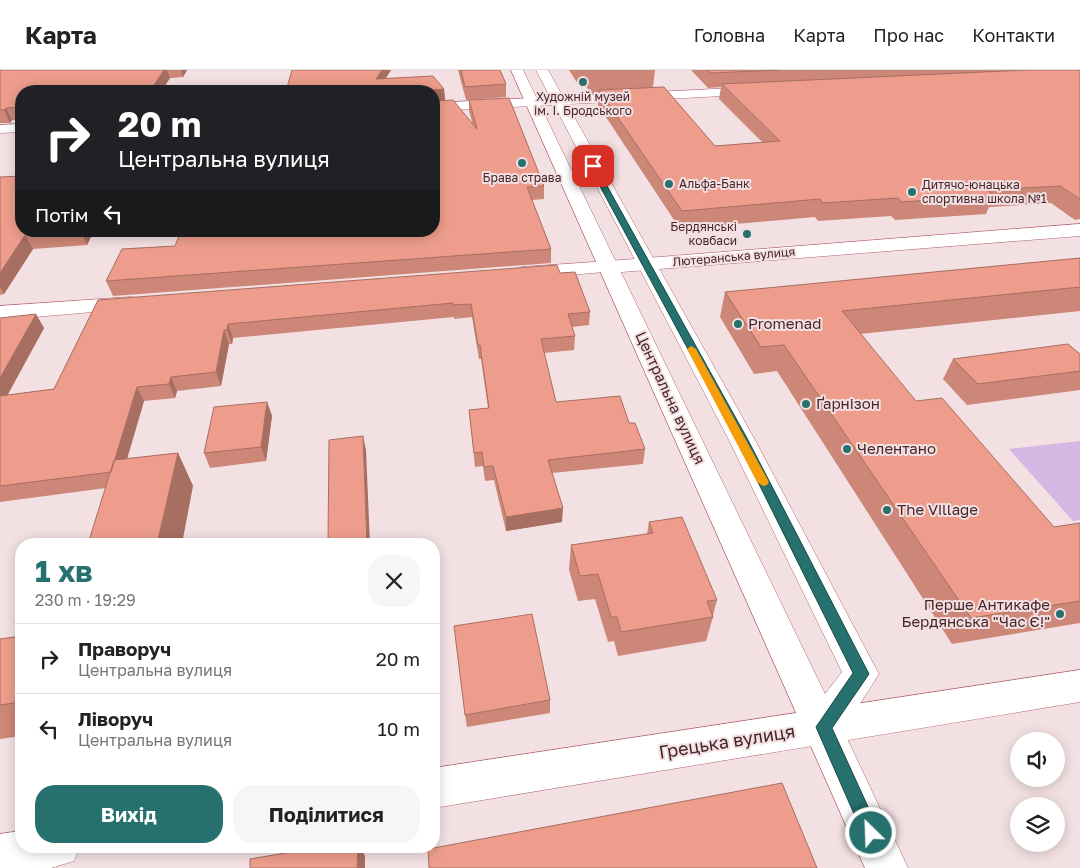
<!DOCTYPE html>
<html lang="uk">
<meta charset="utf-8">
<style>
body{margin:0;font-family:"Golos Text",sans-serif;background:#f6f6f6;color:#222;height:100vh;display:flex;flex-direction:column;font-size:19px;white-space:nowrap}
*{box-sizing:border-box;margin:0}
p{font-size:16px;color:#767676}
.icon{flex:none;width:28px;height:28px;fill:none;stroke:currentColor;stroke-width:2;stroke-linecap:round;stroke-linejoin:round}
.map{position:relative;flex:1;overflow:hidden}
.drawer{position:absolute;left:15px;top:468px;width:425px;height:315px;display:flex;flex-direction:column;background:#fff;border-radius:20px;box-shadow:0 2px 12px #0003}
.drawer>*{flex:none}
.guide{position:absolute;left:15px;top:15px;width:425px;height:152px;border-radius:20px;box-shadow:0 2px 12px #0003;background:#202124;color:#fff;overflow:hidden}
.controls{position:absolute;left:1010px;top:662px;display:grid;gap:10px}
.controls a{display:grid;place-items:center;width:55px;height:55px;border-radius:50%;background:#fff;box-shadow:0 2px 12px #0003;font-size:25px}
.pin{position:absolute;display:grid;place-items:center;width:42px;height:42px;color:#fff;margin:-21px;border-radius:10px;box-shadow:0 2px 8px #0006}
.me{position:absolute;width:55px;margin:-28px;rotate:336deg;stroke-linejoin:round;filter:drop-shadow(0 0 4px #0008)}
.turn{display:flex;align-items:center;gap:18px;height:105px;padding:0 20px;font-size:22px}
.turn .icon{width:65px;height:65px;stroke-width:2.5}
.turn b{display:block;font-size:35px;line-height:42px}
.then{display:flex;align-items:center;height:48px;padding:0 20px;background:#0003;gap:10px;font-size:19px}
.round{display:grid;place-items:center;flex:none;width:52px;height:52px;border-radius:20px;background:#f6f6f6}
.overview{display:flex;align-items:center;justify-content:space-between;height:85px;padding:0 20px}
h1{font-size:30px;font-weight:700;line-height:38px;color:#26706e}
.cta{display:flex;gap:10px;margin-top:auto;padding:10px 20px}
.cta a{flex:1;height:58px;border-radius:20px;background:#26706e;color:#fff;font-size:20px;font-weight:700;line-height:58px;text-align:center}
.cta a+a{background:#f6f6f6;color:#222}
ul{padding:0;list-style:none}
li{display:flex;align-items:center;gap:15px;height:70px;padding:0 20px;border-top:1px solid #e0e0e0}
li div{flex:1}
li b{display:block;font-size:19px}
li em{font-style:normal}
header{display:flex;align-items:center;gap:30px;box-sizing:border-box;height:70px;padding:0 25px;background:#fff;border-bottom:1px solid #e0e0e0}
header strong{font-size:24px}
nav{display:flex;gap:28px;margin-inline-start:auto;font-size:18px}
.map>svg:first-child{display:block}
</style>
<header>
<strong>Карта</strong>
<nav><a>Головна</a><a>Карта</a><a>Про нас</a><a>Контакти</a></nav>
</header>
<div class="map">
<svg width="1080" height="798" viewBox="0 0 1080 798">
<rect width="100%" height="100%" fill="#f3e0e2"/>
<!-- green -->
<path fill="#d2b8e2" d="M1080 371V450L1073 451 1009 379Z"/>
<g fill="none" stroke-linecap="round" stroke-linejoin="round">
<!-- minor casing -->
<g stroke="#b3656f" stroke-width="1">
<path id="minor" d="M756 17 761 18 763 21 761 24 434 41V33Z
M21 54V62L0 63V55Z
M1080 154V166L609 203 602 201 599 197 602 193 609 191Z
M1080 600V632L434 738V698Z
M21 761V776H80L74 791 51 798H0V764Z"/>
</g>
<!-- tertiary casing -->
<g stroke="#b3656f" stroke-width="1">
<path id="tertiary" d="M609 191 616 193 619 197 616 201 522 209 515 207 512 203 515 199 522 197Z
M131 227 139 228 142 233 139 238 0 250V236Z"/>
</g>
<!-- secondary casing -->
<g stroke="#b3656f" stroke-width="1">
<path id="secondary" d="M511 0H523L825 624 842 602 729 370 536 0H548L755 370 873 593 879 604 843 660 908 798H865Z"/>
</g>
<!-- minor -->
<use href="#minor" fill="#fff" fill-rule="evenodd"/>
<!-- tertiary -->
<use href="#tertiary" fill="#fff" fill-rule="evenodd"/>
<!-- secondary -->
<use href="#secondary" fill="#fff" fill-rule="evenodd"/>
</g>
<!-- wall -->
<path fill="#cd8778" d="M0 0H187L183 7 21 21V50H12L10 53H0Z
M391 0 386 8 444 19 445 30 473 55 469 41V30L544 116V129L532 130 551 179V193L113 226 106 211 434 161 286 21Z
M458 0H500L506 14V27L466 30Z
M569 0H655L653 17 715 76 762 72 719 29 721 17 708 18 691 0H1080V149L1075 150 1051 133 989 137 986 144 895 150 891 146 818 151 815 147 680 159 598 35 599 23 591 24 586 16H579Z
M0 107 21 161H94L87 175 33 179 4 224 0 225Z
M1080 188V241L860 264 916 331 1054 457 1080 453V553L952 574 777 301 754 304 720 247 725 222Z
M560 203 590 242 589 255 572 257 575 266 574 280 544 283 556 332 629 353 645 379 643 394 552 403 562 452 506 461 494 410 485 411 483 396 475 397 469 340 488 338 481 289H479L472 247 454 249V247L233 268 232 274H229L221 316 177 321 175 328 144 331 127 389 178 383 193 416 106 418 0 432V248L44 258 7 325 54 319 98 230Z
M1080 284V320L967 335 943 309 953 289Z
M267 332 272 346 266 391 210 398 204 383Z
M649 452 717 530 713 545V547L706 571 618 586 614 571 608 572 595 529 578 531 569 500 571 475 647 464Z
M21 566V666L0 669V569Z
M550 630V643L467 657 465 645Z"/>
<!-- shaded-wall -->
<path fill="#a76e62" d="M164 0H167L170 8 162 21H150Z
M181 0H187L183 7Z
M382 0H391L378 20 376 9Z
M444 19 445 31 434 32V21H432V20Z
M6 38 12 50 10 53 4 40Z
M81 161H94L87 175Z
M25 165 33 179 4 224 0 217V203Z
M36 244 44 258 0 339V308Z
M228 254 233 268 232 274 227 260Z
M224 260 229 274 221 316 216 302Z
M171 307 177 321 175 328 169 314Z
M137 317 144 331 119 416 111 402Z
M267 332 272 346 266 391 261 377Z
M363 366 366 380 370 474H367Z
M178 383 193 416 182 474H157Z
M563 438 562 452 506 461V447Z
M358 776H360L365 786V798H357Z"/>
<!-- building -->
<path fill="#ee9d8c" stroke="#a76e62" d="M0 0H164L150 21H21V37L6 38 4 40H0Z
M292 0H382L376 9 433 6 444 19 432 20V21H286Z
M461 0H500L506 14 465 17Z
M707 0H779L711 3Z
M1027 0H1080V129L1060 116 987 120 994 126 901 132 898 128 823 133 820 129 682 141 599 20 664 17 715 76 780 71 722 14Z
M509 28 544 116 527 117 551 179 106 211 122 179 175 176 181 161H434V31L453 30 477 59 469 30Z
M21 106V161H68L25 165 0 203V107Z
M1080 188V217L842 241 916 331 942 328 1054 457 1080 453V531L971 548 784 275 761 277 725 222Z
M557 195 560 203 575 202 590 242 568 244 575 266 541 269 556 332 620 326 629 353H635L645 379 548 390 563 438 506 447 493 396 484 397 482 382 474 383 469 340 489 338 480 275H478L471 234 453 235V233L228 254 227 260H224L216 302 171 307 169 314 137 317 111 402 0 416V326L54 319 98 230Z
M36 244 0 308V248Z
M1068 274 1080 284V301L978 314 953 289Z
M267 332 261 377 204 383 214 337Z
M363 366 367 474H328L329 370Z
M178 383 157 474H88L114 390Z
M682 447 717 530 707 531 713 547 621 562 617 547H611L598 504 580 506 571 475 653 463 649 452Z
M532 544 550 630 465 645 454 556Z
M21 566V632L0 635V569Z
M782 713 817 798H429L428 779Z
M327 776H358L357 798H250V789Z"/>
<!-- route -->
<path fill="#26706e" stroke="#194948" d="M593 94 596 96 748 370 869 604 832 658 880 763 877 769 871 771 865 769 816 657 853 603 737 370 589 96Z"/>
<!-- slow -->
<path fill="#f59e0b" d="M691 276 696 279 769 412 767 415 763 416 757 412 687 279Z"/>
<!-- markers -->
<g fill="#26706e" stroke="#f3e0e2" stroke-width="2">
<circle cx="583" cy="12" r="5"/>
<circle cx="522" cy="93" r="5"/>
<circle cx="669" cy="114" r="5"/>
<circle cx="912" cy="122" r="5"/>
<circle cx="747" cy="164" r="5"/>
<circle cx="738" cy="254" r="5"/>
<circle cx="806" cy="334" r="5"/>
<circle cx="847" cy="379" r="5"/>
<circle cx="887" cy="440" r="5"/>
<circle cx="1060" cy="544" r="5"/>
</g>
<g text-anchor="middle" stroke-width="4" stroke-linejoin="round" paint-order="stroke">
<!-- far-poi labels -->
<g font-size="12" fill="#472529" stroke="#f3e0e2">
<text x="583" y="31">Художній музей<tspan x="583" dy="14">ім. І. Бродського</tspan></text>
<text x="522" y="112">Брава страва</text>
<text x="679" y="118" text-anchor="start">Альфа-Банк</text>
<text x="922" y="119" text-anchor="start">Дитячо-юнацька<tspan x="922" dy="14">спортивна школа №1</tspan></text>
<text x="737" y="161" text-anchor="end">Бердянські<tspan x="737" dy="14">ковбаси</tspan></text>
</g>
<!-- far-street labels -->
<g font-size="12" fill="#472529" stroke="#f3e0e2">
<text transform="translate(734 187) rotate(-5)" y="4">Лютеранська вулиця</text>
</g>
<!-- poi labels -->
<g font-size="15" fill="#472529" stroke="#f3e0e2" text-anchor="start">
<text x="748" y="259">Promenad</text>
<text x="816" y="339">Ґарнізон</text>
<text x="857" y="384">Челентано</text>
<text x="897" y="445">The Village</text>
<text x="1050" y="540" text-anchor="end">Перше Антикафе<tspan x="1050" dy="17">Бердянська "Час Є!"</tspan></text>
</g>
<!-- street labels -->
<g font-size="15" fill="#472529" stroke="#f3e0e2">
<text transform="translate(670 328) rotate(65)" y="5">Центральна вулиця</text>
</g>
<!-- near-street labels -->
<g font-size="18" fill="#472529" stroke="#f3e0e2">
<text transform="translate(727 672) rotate(-9)" y="6">Грецька вулиця</text>
</g>
</g>
</svg>
<div class="controls">
<a><svg class="icon" aria-label="sound" viewBox="0 0 24 24"><path d="M4 9h4l5-4v14l-5-4H4zM17 9q2 3 0 6"/></svg></a>
<a><svg class="icon" aria-label="layers" viewBox="0 0 24 24"><path d="M12 4l9 5-9 5-9-5zM3 14l9 5 9-5"/></svg></a>
</div>
<div class="pin" style="left:593px;top:96px;background:#d93025"><svg class="icon" aria-label="arrive" viewBox="0 0 24 24"><path d="M6 21V4h12l-3 4 3 4H6"/></svg></div>
<svg class="me" style="left:871px;top:763px" viewBox="-20 -20 40 40"><circle r="17" fill="#26706e" stroke="#fff" stroke-width="3"/><path d="M0-11L8 9 0 5-8 9z" fill="#fff"/></svg>
<div class="guide">
<div class="turn"><svg class="icon" aria-label="right" viewBox="0 0 24 24"><path d="M7 20v-9h11M14 6l5 5-5 5"/></svg><div><b>20 m</b>Центральна вулиця</div></div>
<div class="then">Потім<svg class="icon" aria-label="left" viewBox="0 0 24 24"><path d="M17 20v-9H6M10 6l-5 5 5 5"/></svg></div>
</div>
<section class="drawer">
<div class="overview"><div><h1>1 хв</h1><p>230 m · 19:29</p></div><a class="round"><svg class="icon" aria-label="close" viewBox="0 0 24 24"><path d="M6 6l12 12M18 6L6 18"/></svg></a></div>
<ul>
<li><svg class="icon" aria-label="right" viewBox="0 0 24 24"><path d="M7 20v-9h11M14 6l5 5-5 5"/></svg><div><b>Праворуч</b><p>Центральна вулиця</p></div><em>20 m</em></li>
<li><svg class="icon" aria-label="left" viewBox="0 0 24 24"><path d="M17 20v-9H6M10 6l-5 5 5 5"/></svg><div><b>Ліворуч</b><p>Центральна вулиця</p></div><em>10 m</em></li>
</ul>
<div class="cta"><a>Вихід</a><a>Поділитися</a></div>
</section>
</div>
